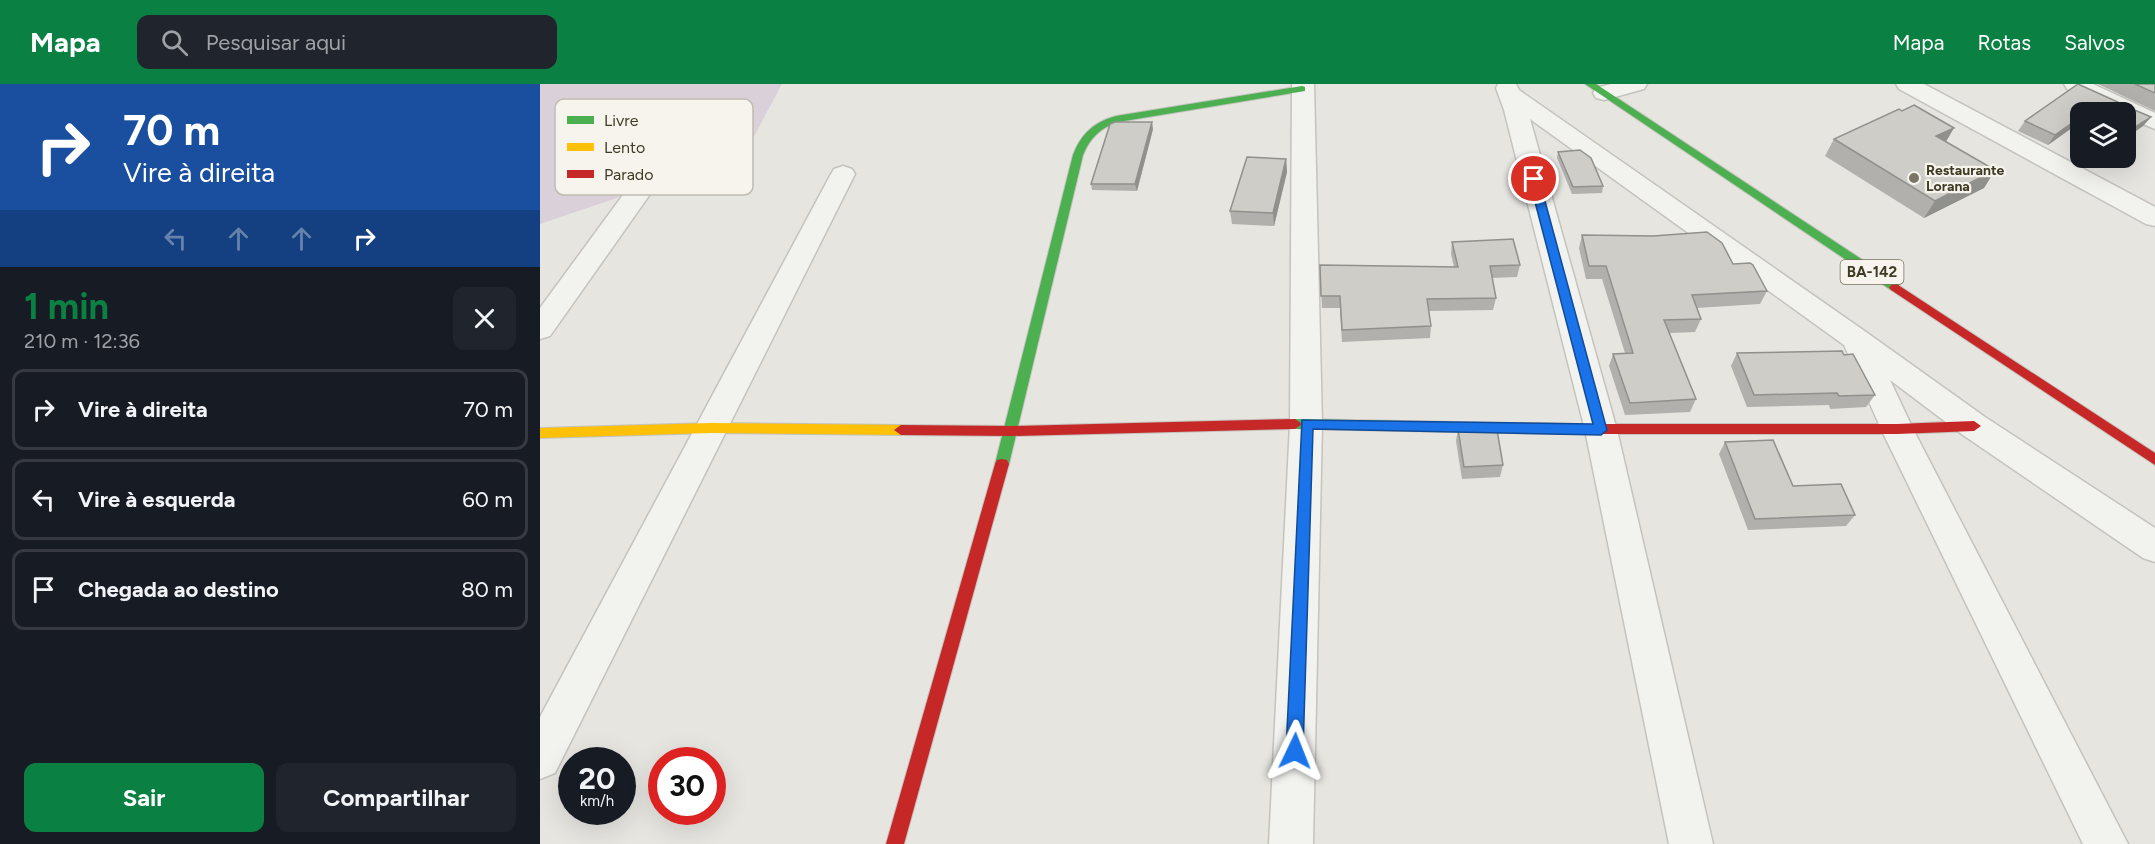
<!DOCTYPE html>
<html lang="pt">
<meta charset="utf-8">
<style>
body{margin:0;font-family:Figtree,sans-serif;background:#20242c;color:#f1f3f6;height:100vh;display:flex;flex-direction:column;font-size:22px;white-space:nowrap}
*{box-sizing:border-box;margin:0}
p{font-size:20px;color:#9ea1a6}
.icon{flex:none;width:33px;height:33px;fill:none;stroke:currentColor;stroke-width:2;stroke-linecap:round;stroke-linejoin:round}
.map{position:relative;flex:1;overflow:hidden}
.side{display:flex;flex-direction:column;background:#171b24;width:540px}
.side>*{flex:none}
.guide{background:#1a4fa0;color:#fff;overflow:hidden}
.buttons{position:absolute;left:1530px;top:18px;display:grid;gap:12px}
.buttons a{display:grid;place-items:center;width:66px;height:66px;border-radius:12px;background:#171b24;box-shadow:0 6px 24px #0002;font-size:30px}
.speed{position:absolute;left:18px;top:663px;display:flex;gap:12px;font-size:30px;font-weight:700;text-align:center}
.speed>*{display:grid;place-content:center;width:78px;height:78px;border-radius:50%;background:#171b24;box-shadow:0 6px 24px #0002;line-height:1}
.speed small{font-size:15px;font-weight:400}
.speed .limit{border:9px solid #d22;background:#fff;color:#111}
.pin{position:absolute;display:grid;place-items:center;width:51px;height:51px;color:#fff;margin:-26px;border:3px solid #fff;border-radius:50%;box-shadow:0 2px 6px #0007}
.me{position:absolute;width:66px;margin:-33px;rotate:2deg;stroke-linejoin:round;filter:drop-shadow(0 0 4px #0008)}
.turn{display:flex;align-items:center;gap:21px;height:126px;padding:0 24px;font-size:27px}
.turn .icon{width:78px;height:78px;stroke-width:2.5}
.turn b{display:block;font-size:42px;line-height:51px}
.lanes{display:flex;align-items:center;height:57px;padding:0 24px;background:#0003;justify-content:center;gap:30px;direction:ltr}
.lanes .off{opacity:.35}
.round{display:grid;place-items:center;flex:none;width:63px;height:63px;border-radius:12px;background:#20242c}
.head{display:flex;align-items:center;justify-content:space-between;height:102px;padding:0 24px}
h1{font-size:36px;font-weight:700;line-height:45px;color:#0b8043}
.action{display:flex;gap:12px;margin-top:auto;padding:12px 24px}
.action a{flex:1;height:69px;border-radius:12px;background:#0b8043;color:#fff;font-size:24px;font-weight:700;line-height:69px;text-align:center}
.action a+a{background:#20242c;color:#f1f3f6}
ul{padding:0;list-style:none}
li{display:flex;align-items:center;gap:18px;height:81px;margin:0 12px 9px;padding:0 12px;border:3px solid #363941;border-radius:12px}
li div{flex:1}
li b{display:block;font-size:22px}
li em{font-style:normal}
header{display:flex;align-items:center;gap:36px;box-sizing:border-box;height:84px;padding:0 30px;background:#0b8043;color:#fff}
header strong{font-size:28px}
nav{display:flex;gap:33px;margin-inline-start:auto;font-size:21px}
.search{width:420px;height:54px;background:#20242c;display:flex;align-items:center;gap:15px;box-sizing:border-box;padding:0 21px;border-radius:12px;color:#9ea1a6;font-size:22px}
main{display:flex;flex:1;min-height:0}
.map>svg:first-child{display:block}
</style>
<header>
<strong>Mapa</strong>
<div class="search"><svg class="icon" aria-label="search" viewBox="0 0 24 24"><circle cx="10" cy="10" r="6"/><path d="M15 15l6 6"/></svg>Pesquisar aqui</div>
<nav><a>Mapa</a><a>Rotas</a><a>Salvos</a></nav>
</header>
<main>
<section class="side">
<div class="guide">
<div class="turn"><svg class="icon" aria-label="right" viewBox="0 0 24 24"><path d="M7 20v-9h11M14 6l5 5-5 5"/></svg><div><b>70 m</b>Vire à direita</div></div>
<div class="lanes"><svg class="icon off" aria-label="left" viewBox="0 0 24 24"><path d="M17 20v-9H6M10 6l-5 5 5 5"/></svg><svg class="icon off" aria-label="ahead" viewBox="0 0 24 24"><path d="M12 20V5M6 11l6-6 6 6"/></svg><svg class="icon off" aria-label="ahead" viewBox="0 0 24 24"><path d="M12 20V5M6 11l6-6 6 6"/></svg><svg class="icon" aria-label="right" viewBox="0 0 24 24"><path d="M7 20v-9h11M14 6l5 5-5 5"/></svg></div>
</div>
<div class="head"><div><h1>1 min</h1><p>210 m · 12:36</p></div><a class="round"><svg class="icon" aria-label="close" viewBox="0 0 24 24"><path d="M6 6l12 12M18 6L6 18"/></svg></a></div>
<ul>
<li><svg class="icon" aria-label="right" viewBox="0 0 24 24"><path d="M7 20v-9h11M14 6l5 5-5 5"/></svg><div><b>Vire à direita</b></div><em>70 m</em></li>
<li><svg class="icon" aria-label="left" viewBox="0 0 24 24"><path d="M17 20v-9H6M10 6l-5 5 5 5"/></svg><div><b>Vire à esquerda</b></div><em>60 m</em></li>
<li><svg class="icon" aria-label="arrive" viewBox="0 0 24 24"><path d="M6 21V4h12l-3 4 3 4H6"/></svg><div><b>Chegada ao destino</b></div><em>80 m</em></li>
</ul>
<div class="action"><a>Sair</a><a>Compartilhar</a></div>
</section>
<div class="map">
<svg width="1615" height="760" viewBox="0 0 1615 760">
<rect width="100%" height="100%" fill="#e6e5e0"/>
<!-- green -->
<path fill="#dad0d9" d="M0 0H242L204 71 0 140Z"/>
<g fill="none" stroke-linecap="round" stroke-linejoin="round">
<!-- street casing -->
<g stroke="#c4c3be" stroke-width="3">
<path id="street" d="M752 0H774L782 340 773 760H729L750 340Z
M958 0H976L979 6 1326 248 1445 333 1615 444V478L1603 474 1423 351 1350 296 1373 345 1588 760H1543L1341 345 1304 261 990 35 1077 346 1173 760H1129L1045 346 964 26 956 4Z
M1071 0H1107L1104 5 1064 16 1056 14 1053 9 1056 4Z
M1356 0H1384L1615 123V142L1606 140 1359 5Z
M1524 0H1553L1615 29V45L1586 33V28H1576L1527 5Z
M303 82 312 85 315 90 15 689 0 695V633L291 90 294 85Z
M100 98 109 100 113 106 10 252 0 255V224L91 100Z"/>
</g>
<!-- fast casing -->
<g stroke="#c4c3be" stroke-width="2">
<path id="fast" d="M1045 0H1056L1359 200V206H1351Z
M762 2 765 3V7L578 38C560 44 550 54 543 71L469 380 467 384H457L455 380 533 71C541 50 554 38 576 32Z
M755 335 1034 340 1041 345 1034 350 755 345 748 340Z"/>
</g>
<!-- slow casing -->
<g stroke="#c4c3be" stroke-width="2">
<path id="slow" d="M171 339 361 341 368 346 361 351 171 349 0 354V344Z"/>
</g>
<!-- jam casing -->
<g stroke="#c4c3be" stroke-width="2">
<path id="jam" d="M1355 199 1615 369V381L1351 206 1349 203Z
M755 335 762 340 755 345 471 352 361 351 354 346 361 341 471 342Z
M1434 337 1441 342 1434 347 1357 350H1034L1027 345 1034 340H1357Z
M462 375 467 376 469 380 364 760H346L455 380 457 376Z"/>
</g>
<!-- street -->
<use href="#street" fill="#f2f2ef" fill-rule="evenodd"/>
<!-- fast -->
<use href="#fast" fill="#4caf50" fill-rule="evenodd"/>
<!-- slow -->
<use href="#slow" fill="#ffc107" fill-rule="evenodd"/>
<!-- jam -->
<use href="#jam" fill="#c62828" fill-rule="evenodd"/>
</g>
<!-- wall -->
<path fill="#b1b0ac" d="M1538 0 1582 20 1591 21 1592 25 1611 33 1603 42 1586 54V28H1540V51L1529 46 1508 61 1478 47 1485 37Z
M1558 0H1615V27Z
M613 45 597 107 552 106 551 100Z
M1294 55 1406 58 1455 86 1444 104 1384 134 1285 72Z
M1018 68 1063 102 1062 109 1032 110 1017 74Z
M746 75 747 88 734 142 692 140 690 127Z
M1042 151 1193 180 1227 207 1220 220 1156 224 1161 235 1155 248 1129 249 1156 315 1150 328 1085 331 1069 282 1073 270 1085 269 1062 195H1046L1039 164Z
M912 158 980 181 977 193 952 194 956 214 953 226 889 227 891 242 890 254 802 258 800 224H782L780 181 914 183 911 170Z
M1197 269 1335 311 1326 323 1290 325 1289 321 1207 323 1191 282Z
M918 345 963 381 960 393 922 395 916 357Z
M1185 358 1253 402 1315 431 1306 442 1208 446 1179 370Z"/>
<!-- shaded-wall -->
<path fill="#90908c" d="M1611 33 1603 42 1586 54V49Z
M1536 36 1529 46 1508 61 1515 51Z
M612 38 613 45 597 107 595 100Z
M1414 44 1404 61 1396 52Z
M746 75 747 88 734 142 733 129Z
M1455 86 1444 104 1384 134 1395 117Z"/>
<!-- building -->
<path fill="#cecdc8" stroke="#90908c" stroke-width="1.5" d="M1538 0 1582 20 1591 21 1592 25 1611 33 1586 49V28H1540V38L1536 36 1515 51 1485 37Z
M1595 0H1615V9Z
M1374 21 1414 44 1396 52 1455 86 1395 117 1294 55 1359 25 1362 27Z
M575 38H612L595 100H551L570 40Z
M1040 66 1051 74 1063 102 1033 103 1018 68Z
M707 73 746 75 733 129 690 127Z
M1167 148 1182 159 1193 180 1210 179 1213 181 1227 207 1152 211 1161 235 1124 236 1156 315 1090 319 1073 270 1093 269 1066 182H1049L1042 151 1113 152Z
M973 155 980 181 950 182 956 214 887 215 891 242 802 246 800 212H781L780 181 918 183 912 158Z
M1302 267 1304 271 1313 270 1335 311 1299 312 1297 309 1214 311 1197 269Z
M918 345 957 346 963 381 924 383Z
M1233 356 1253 402 1301 400 1315 431 1215 435 1185 358Z"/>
<!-- route -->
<path fill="#1a73e8" stroke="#114b97" stroke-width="1.5" d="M994 92 999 95 1067 346 1061 351 773 345 763 667 761 673 755 675 749 673 746 667 762 336 1053 340 989 95Z"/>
<!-- markers -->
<circle fill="#7a7666" stroke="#f6f4ed" stroke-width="2" cx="1374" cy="94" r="6"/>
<g text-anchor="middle" stroke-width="4.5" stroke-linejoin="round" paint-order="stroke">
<!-- far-poi labels -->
<g font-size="14" font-weight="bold" fill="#403b25" stroke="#f6f4ed" text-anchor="start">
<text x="1386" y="91">Restaurante<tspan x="1386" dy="16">Lorana</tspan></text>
</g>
<!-- shield labels -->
<rect fill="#f6f4ed" stroke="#777261" stroke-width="1.5" x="1300.5" y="176" width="63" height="24" rx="4.5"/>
<g font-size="15" font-weight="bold" fill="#403b25">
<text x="1332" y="193">BA-142</text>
</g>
</g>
<!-- legend -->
<rect x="15" y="15" width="198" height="96" rx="9" fill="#f6f4ed" stroke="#bfbcb1" stroke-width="1.5"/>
<rect x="27" y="32" width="27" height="8" fill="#4caf50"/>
<rect x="27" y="59" width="27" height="8" fill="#ffc107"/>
<rect x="27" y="86" width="27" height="8" fill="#c62828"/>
<g font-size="16" fill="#403b25">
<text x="64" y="42">Livre</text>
<text x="64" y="69">Lento</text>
<text x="64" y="96">Parado</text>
</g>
</svg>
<div class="buttons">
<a><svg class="icon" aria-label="layers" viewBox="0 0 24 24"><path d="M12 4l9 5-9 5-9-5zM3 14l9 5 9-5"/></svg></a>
</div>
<div class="speed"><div>20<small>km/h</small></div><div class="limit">30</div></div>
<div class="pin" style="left:994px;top:95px;background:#d93025"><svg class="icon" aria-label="arrive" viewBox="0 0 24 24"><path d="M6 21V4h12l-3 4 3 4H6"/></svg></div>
<svg class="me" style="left:755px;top:667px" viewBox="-20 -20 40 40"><path d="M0-17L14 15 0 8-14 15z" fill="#1a73e8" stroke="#fff" stroke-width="4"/></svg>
</div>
</main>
